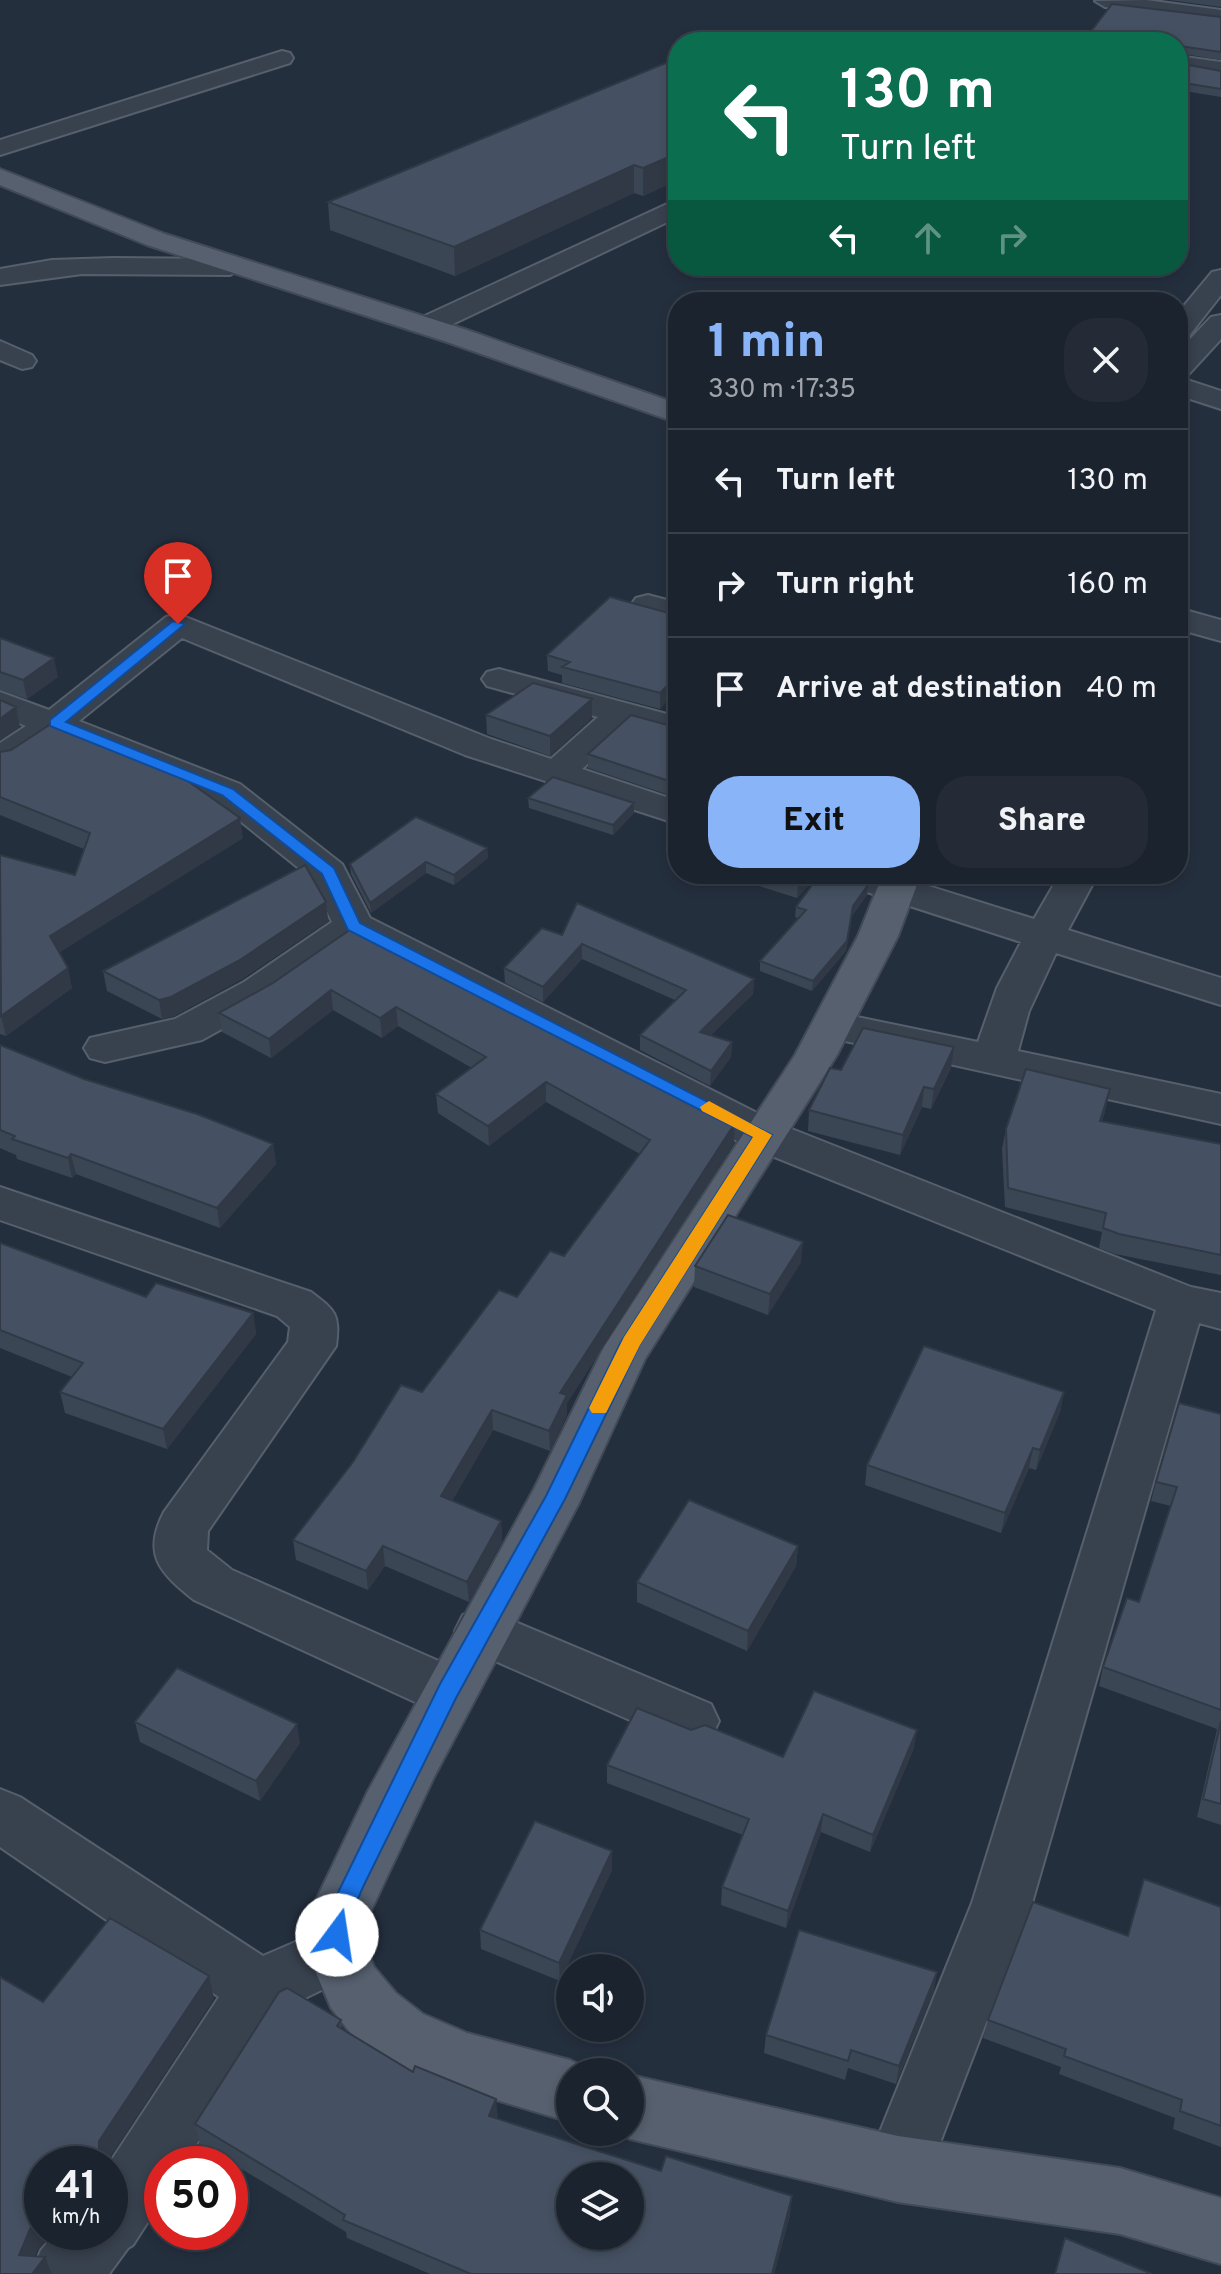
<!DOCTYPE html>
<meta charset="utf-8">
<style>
body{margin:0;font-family:Overpass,sans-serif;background:#242b36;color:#f1f3f6;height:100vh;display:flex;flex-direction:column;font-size:30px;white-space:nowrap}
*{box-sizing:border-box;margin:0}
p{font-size:26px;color:#a0a4aa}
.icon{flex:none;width:44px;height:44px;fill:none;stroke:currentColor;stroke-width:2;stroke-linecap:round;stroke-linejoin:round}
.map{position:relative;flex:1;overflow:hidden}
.sheet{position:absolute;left:668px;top:292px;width:520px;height:592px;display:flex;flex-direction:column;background:#1b232e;border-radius:32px;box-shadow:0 4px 12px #0003,0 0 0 2px #39404a}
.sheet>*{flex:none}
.top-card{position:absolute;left:668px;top:32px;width:520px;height:244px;border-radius:32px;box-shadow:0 4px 12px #0003,0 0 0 2px #39404a;background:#0b6e4f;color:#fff;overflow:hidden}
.fabs{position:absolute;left:556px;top:1954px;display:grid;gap:16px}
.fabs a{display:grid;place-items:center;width:88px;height:88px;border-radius:50%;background:#1b232e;box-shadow:0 4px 12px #0003,0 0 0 2px #39404a;font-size:40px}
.speed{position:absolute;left:24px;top:2146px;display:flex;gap:16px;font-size:40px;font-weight:700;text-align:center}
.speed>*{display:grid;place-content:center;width:104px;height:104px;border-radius:50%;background:#1b232e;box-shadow:0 4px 12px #0003,0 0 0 2px #39404a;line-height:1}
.speed small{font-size:20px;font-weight:400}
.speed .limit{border:12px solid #d22;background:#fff;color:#111}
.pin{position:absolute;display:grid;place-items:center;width:68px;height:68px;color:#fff;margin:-82px -34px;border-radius:50% 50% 50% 0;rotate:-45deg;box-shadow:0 0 8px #0007}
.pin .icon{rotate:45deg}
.me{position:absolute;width:88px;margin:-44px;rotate:14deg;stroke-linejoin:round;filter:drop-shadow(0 0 6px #0008)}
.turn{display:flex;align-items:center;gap:28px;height:168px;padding:0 40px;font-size:36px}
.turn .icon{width:104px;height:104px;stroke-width:2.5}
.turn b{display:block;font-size:56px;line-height:68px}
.lanes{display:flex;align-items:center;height:76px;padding:0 40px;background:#0003;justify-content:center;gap:40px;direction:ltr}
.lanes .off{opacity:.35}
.round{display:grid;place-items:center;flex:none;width:84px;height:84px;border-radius:32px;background:#242b36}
.summary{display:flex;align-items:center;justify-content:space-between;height:136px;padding:0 40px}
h1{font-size:48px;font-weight:800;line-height:60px;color:#8ab4f8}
.button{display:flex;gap:16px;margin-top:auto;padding:16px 40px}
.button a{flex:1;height:92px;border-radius:32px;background:#8ab4f8;color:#111;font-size:32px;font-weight:800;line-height:92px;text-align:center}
.button a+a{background:#242b36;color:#f1f3f6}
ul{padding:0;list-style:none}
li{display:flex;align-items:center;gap:24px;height:104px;padding:0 40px;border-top:2px solid #39404a}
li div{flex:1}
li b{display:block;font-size:30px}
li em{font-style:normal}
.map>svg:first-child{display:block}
</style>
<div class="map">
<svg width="1221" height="2274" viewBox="0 0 1221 2274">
<rect width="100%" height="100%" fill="#242f3e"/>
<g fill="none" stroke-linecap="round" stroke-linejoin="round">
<!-- minor casing -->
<g stroke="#565f6c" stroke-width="4">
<path id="minor" d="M1146 0 1221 10V22L1105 7 1095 1Z
M282 51 290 53 293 58 290 63 0 155V140Z
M1178 56 1221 62V76L1178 70Z
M678 199V217L436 332H416L412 326 416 320Z
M113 258 230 259 243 267 230 275 82 274 0 285V269L52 260Z
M1221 270V295L1188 337 1178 339V313L1212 272Z
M1221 315V339L1188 375 1178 377 1221 391V409L1178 395V352L1211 317Z
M0 341 32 355 36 361 32 367 22 369 0 360Z
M648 595 678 603V623L636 612 631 605 636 598Z
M1178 608 1221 620V641L1178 629Z
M178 614 491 739 551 759 598 717 487 686 482 679 487 672 499 669 678 717V739L630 726 582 769 678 801V824L465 755 182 638 79 721 240 784 342 864 370 918 779 1124 1191 1287 1221 1293V1329L1199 1323 1032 1903 921 2192 898 2202 875 2192 865 2169 972 1903 1156 1310 747 1146 356 943 274 1000 202 1040 105 1062 90 1058 84 1048 90 1038 175 1019 244 982 332 922 311 878 214 800 57 738 13 767 0 770V743L26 726 0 715V692L49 710 166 617Z
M831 874H890L1034 919 1060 874H1098L1068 930 1221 978V1005L1056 953 1029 1011 1018 1051 1221 1094V1124L818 1035 812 1025 818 1015 833 1012 978 1042 997 988 1021 942 836 882Z
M0 1187 311 1292C336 1311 340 1314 336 1346L208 1531 207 1550 232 1570 468 1674 476 1691 468 1708 448 1715 428 1708 194 1600C162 1574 141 1556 164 1512L288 1342 290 1327 277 1316 0 1220Z
M482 1608 711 1704 719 1721 711 1738 691 1745 671 1738 463 1647 455 1631 463 1615Z
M0 1789 20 1797 263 1956 337 1924 358 1932 367 1952 358 1972 281 2010 184 2164H162V2200L133 2245 128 2248 109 2274H31L41 2250 57 2232H110L109 2164 219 1997 0 1847Z"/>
</g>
<!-- major casing -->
<g stroke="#414a57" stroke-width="4">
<path id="major" d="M0 169 165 234 467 330 678 404V423L447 342 147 245 0 185Z
M883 874H921L898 936 837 1055 645 1359 579 1503 434 1777 368 1917 367 1950 374 1967 396 1993 423 2014 467 2033 570 2060 594 2072H570V2122L433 2081 379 2056 352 2035 331 2008 308 1954V1917L367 1793 534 1489 604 1347 795 1055 858 936Z
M630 2075 898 2136 1120 2168 1221 2198V2264L1120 2234 898 2202 630 2139 614 2132H630Z"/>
</g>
<!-- minor -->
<use href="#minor" fill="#38414e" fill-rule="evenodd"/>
<!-- major -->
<use href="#major" fill="#56606e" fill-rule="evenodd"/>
</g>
<!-- wall -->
<path fill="#3b4654" d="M1169 0H1221V7Z
M1221 17V60L1178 53V42Z
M678 58V180L643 196 634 193 455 276 330 230 328 202Z
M1178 63 1221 71V97L1178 90Z
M672 614 660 709 562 683V675L548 671 547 655Z
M0 638 58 677 27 699 0 690Z
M592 699V718L550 756 487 734 486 715Z
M678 727V798L588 768V754Z
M0 752 243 838 59 952 72 988 6 1036 0 1034V855L75 875 84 849 0 815Z
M528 798 634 803V813L613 835 529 808Z
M487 848 488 858 454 885 426 873 371 913 351 874 350 864Z
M721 874H819L797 898Z
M868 885 867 895 852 916 846 951 812 991 760 971V961L798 918 795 917 796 907Z
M326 902 328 921 242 979 174 1016 162 1019 107 991 103 971Z
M354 927 735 1123 734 1143 567 1403V1415L550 1451 493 1430 452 1501 501 1521 502 1541 469 1602 385 1566 368 1590 296 1560 293 1540 422 1392 517 1297 564 1256 640 1154 546 1102 489 1146 438 1113 436 1094 472 1068 398 1026 382 1038 333 1010 271 1058 222 1032 219 1013 273 983Z
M562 935 754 979 753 994 711 1035 732 1042 731 1057 710 1086 640 1050V1035L675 1000 582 959 543 1002 505 983 504 968Z
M0 1045 84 1079 273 1144 276 1164 220 1228 76 1174 72 1178 17 1159 16 1155 0 1148Z
M951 1068 931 1109 922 1107 900 1155 808 1131 809 1110 841 1070Z
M1106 1108 1102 1121 1221 1144V1275L1115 1254 1099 1248 1102 1232 1005 1207 1002 1149 1006 1129Z
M0 1243 146 1297 253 1313 256 1334 167 1449 65 1413 60 1392 72 1377 0 1348Z
M801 1262 768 1315 694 1287 695 1266Z
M1064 1392 1060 1412 1036 1470 1029 1468 1001 1533 865 1485 867 1465Z
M1221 1414V1825L1197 1817 1217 1729 1099 1686 1103 1667 1139 1602 1171 1506 1151 1501 1156 1482Z
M798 1546 796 1566 747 1651 637 1602V1582Z
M135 1722 300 1743 260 1801 140 1742Z
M691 1730 783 1757 914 1748 870 1852 821 1832 786 1928 721 1905 722 1887 743 1835 607 1783V1765Z
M612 1851V1870L560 1981 481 1949 480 1930Z
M1221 1907V2147L1173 2129 1175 2118 1059 2074 1061 2067 983 2038 988 2020 1128 1936Z
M934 1990 896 2084 848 2068 845 2080 764 2053 766 2035Z
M341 2020 342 2029 413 2072 498 2119 790 2215 774 2274H430L347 2238 346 2232 200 2144 195 2124Z"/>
<!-- shaded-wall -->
<path fill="#303945" d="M678 153V180L643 196V168Z
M634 165V193L455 276 454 247Z
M54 658 58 677 27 699 23 680Z
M678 675V690L660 709V693Z
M592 699V718L550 756V736Z
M16 707 20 727 0 741V719Z
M634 803V813L613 835V825Z
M240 818 243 838 54 956 50 936Z
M487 848 488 858 454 885V875Z
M426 862V873L371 913 370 903Z
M807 874H819L797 898 798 884Z
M868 885 867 895 852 916 846 951 812 991 813 981 853 906Z
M326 902 328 921 242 979 174 1016 162 1019 159 1000Z
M582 944V959L543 1002V987Z
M68 968 72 988 6 1036 1 1016Z
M754 979 753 994 699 1047 700 1032Z
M331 990 333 1010 271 1058 269 1039Z
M396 1007 398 1026 382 1038 380 1018Z
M732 1042 731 1057 710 1086 711 1071Z
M954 1047 951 1068 931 1109 934 1089Z
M546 1082V1102L489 1146 488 1126Z
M924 1087 922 1107 900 1155 903 1135Z
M1110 1089 1106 1108 1096 1140 1100 1121Z
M735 1123 734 1143 567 1403V1415L550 1451 549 1431 560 1393Z
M273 1144 276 1164 220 1228 217 1208Z
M71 1154 76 1174 72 1178 68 1158Z
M803 1242 801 1262 768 1315 770 1294Z
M253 1313 256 1334 167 1449 163 1429Z
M1064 1392 1060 1412 1036 1470 1040 1450Z
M492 1410 493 1430 443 1516 441 1496Z
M1033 1448 1029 1468 1001 1533 1005 1513Z
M501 1521 502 1541 469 1602 467 1582Z
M383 1546 385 1566 368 1590 366 1571Z
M798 1546 796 1566 747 1651 748 1631Z
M297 1724 300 1743 260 1801 256 1781Z
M917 1730 914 1748 870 1852 873 1835Z
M823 1814 821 1832 786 1928 788 1911Z
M612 1851V1870L560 1981 559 1963Z
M937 1972 934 1990 896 2084 899 2066Z
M209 1976 214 1999 106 2164H99V2141Z
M496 2099 498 2118 489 2116Z
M792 2196 790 2215 774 2274H772Z
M42 2216V2232H54L38 2249 28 2274 19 2255 30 2229Z
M45 2257 52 2274H32Z"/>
<!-- building -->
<path fill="#455162" stroke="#303945" stroke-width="2" fill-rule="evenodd" d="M1112 4 1221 17V52L1180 46 1178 54V42H1083Z
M678 58V153L643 168 634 165 454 247 328 202Z
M1178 63 1221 71V89L1178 82Z
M610 597 672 614 678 609V675L660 693 562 667 570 662 547 655Z
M0 638 54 658 23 680 0 672Z
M533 683 592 699 550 736 486 715Z
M0 700 16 707 0 719Z
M631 715 678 728V727V784L588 754Z
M54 722 168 767 240 818 50 936 68 968 1 1016 0 855 75 875 90 833 0 797V752L11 750Z
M553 777 634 803 613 825 528 798Z
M416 817 487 848 454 875 426 862 370 903 350 864Z
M305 865 326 902 240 960 171 997 159 1000 103 971Z
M766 874H807L798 884Z
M820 874H834L868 885 853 906 847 941 813 981 760 961 806 910 796 907Z
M577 903 754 979 700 1032 732 1042 711 1071 640 1035 686 990 582 944 543 987 504 968 542 928 562 935Z
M354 927 735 1123 560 1393 567 1395 549 1431 492 1410 441 1496 501 1521 467 1582 383 1546 366 1571 293 1540 353 1462 401 1385 422 1392 499 1290 517 1297 550 1251 564 1256 650 1140 546 1082 488 1126 436 1094 486 1057 396 1007 380 1018 331 990 269 1039 219 1013 273 983Z
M863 1028 954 1047 934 1089 924 1087 903 1135 809 1110 830 1068 841 1070Z
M0 1045 84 1079 197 1114 273 1144 217 1208 71 1154 68 1158 12 1139 15 1136 0 1130Z
M1026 1069 1110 1089 1100 1121 1221 1144V1255L1119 1234 1103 1228 1106 1213 1008 1188 1006 1129Z
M728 1215 803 1242 770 1294 695 1266Z
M0 1243 146 1297 156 1283 253 1313 163 1429 60 1392 83 1363 0 1330Z
M924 1346 1064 1392 1040 1450 1033 1448 1005 1513 867 1465Z
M1179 1403 1221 1414V1710L1103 1667 1127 1598 1139 1602 1177 1487 1156 1482Z
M689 1500 798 1546 748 1631 637 1582Z
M177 1668 297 1724 256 1781 135 1722Z
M814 1691 917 1730 873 1835 823 1814 788 1911 722 1887 749 1819 607 1765 637 1708 691 1730 705 1725 783 1757Z
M1221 1721V1804L1203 1799Z
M535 1821 612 1851 559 1963 480 1930Z
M1144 1879 1221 1907V2126L1180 2111 1182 2100 1064 2056 1066 2049 988 2020 1033 1902 1128 1936Z
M110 1918 209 1976 99 2141V2164H42V2216L30 2229 19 2255 45 2257 32 2274H0V1977L43 2002Z
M799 1930 937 1972 899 2066 851 2050 848 2061 766 2035Z
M287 1988 341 2020 337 2026 413 2072 415 2066 496 2099 489 2116 661 2171 666 2156 792 2196 772 2274H471L343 2220 345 2215 195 2124 279 1992ZM570 2176H630V2236H570Z
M1065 2238 1152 2274H1055Z"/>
<!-- route -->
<path fill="#1a73e8" stroke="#114b97" stroke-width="2" d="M173 621 185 624 66 722 233 789 334 868 360 923 772 1135 640 1344 565 1499 456 1698 363 1887 350 1917 346 1943 337 1946 329 1943 326 1917 440 1684 546 1496 621 1342 753 1137 348 930 322 874 222 795 50 726V720Z"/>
<!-- slow -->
<path fill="#f59e0b" d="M709 1101 772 1135 640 1345 606 1413H592L589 1408 624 1337 753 1137 702 1111 700 1107Z"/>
</svg>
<div class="fabs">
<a><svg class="icon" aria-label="sound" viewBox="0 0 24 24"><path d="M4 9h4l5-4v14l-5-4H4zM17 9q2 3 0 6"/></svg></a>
<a><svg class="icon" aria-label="search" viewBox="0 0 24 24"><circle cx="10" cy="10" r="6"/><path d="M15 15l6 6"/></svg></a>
<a><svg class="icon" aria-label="layers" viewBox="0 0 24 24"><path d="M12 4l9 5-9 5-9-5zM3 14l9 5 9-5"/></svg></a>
</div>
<div class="speed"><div>41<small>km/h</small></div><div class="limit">50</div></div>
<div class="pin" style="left:178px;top:624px;background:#d93025"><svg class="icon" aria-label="arrive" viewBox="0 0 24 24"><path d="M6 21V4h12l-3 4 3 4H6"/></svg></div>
<svg class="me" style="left:337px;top:1935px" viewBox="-20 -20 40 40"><circle r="19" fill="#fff"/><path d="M0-13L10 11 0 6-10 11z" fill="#1a73e8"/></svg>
<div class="top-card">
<div class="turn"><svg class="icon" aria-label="left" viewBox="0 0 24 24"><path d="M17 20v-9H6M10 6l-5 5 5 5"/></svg><div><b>130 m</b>Turn left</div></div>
<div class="lanes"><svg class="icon" aria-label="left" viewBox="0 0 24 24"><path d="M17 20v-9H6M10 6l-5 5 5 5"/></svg><svg class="icon off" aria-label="ahead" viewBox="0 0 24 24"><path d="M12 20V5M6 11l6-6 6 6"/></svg><svg class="icon off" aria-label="right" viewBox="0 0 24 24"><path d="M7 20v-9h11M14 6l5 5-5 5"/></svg></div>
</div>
<section class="sheet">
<div class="summary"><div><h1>1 min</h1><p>330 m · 17:35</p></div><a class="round"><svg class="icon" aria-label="close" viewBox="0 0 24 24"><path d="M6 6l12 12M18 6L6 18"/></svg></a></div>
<ul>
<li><svg class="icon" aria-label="left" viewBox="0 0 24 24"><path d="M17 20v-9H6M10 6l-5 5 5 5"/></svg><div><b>Turn left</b></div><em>130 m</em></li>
<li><svg class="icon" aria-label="right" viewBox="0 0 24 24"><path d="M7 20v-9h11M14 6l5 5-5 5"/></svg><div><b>Turn right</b></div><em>160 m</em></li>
<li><svg class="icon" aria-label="arrive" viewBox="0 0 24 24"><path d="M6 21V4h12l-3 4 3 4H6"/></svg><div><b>Arrive at destination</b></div><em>40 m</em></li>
</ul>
<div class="button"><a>Exit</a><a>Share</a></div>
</section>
</div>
